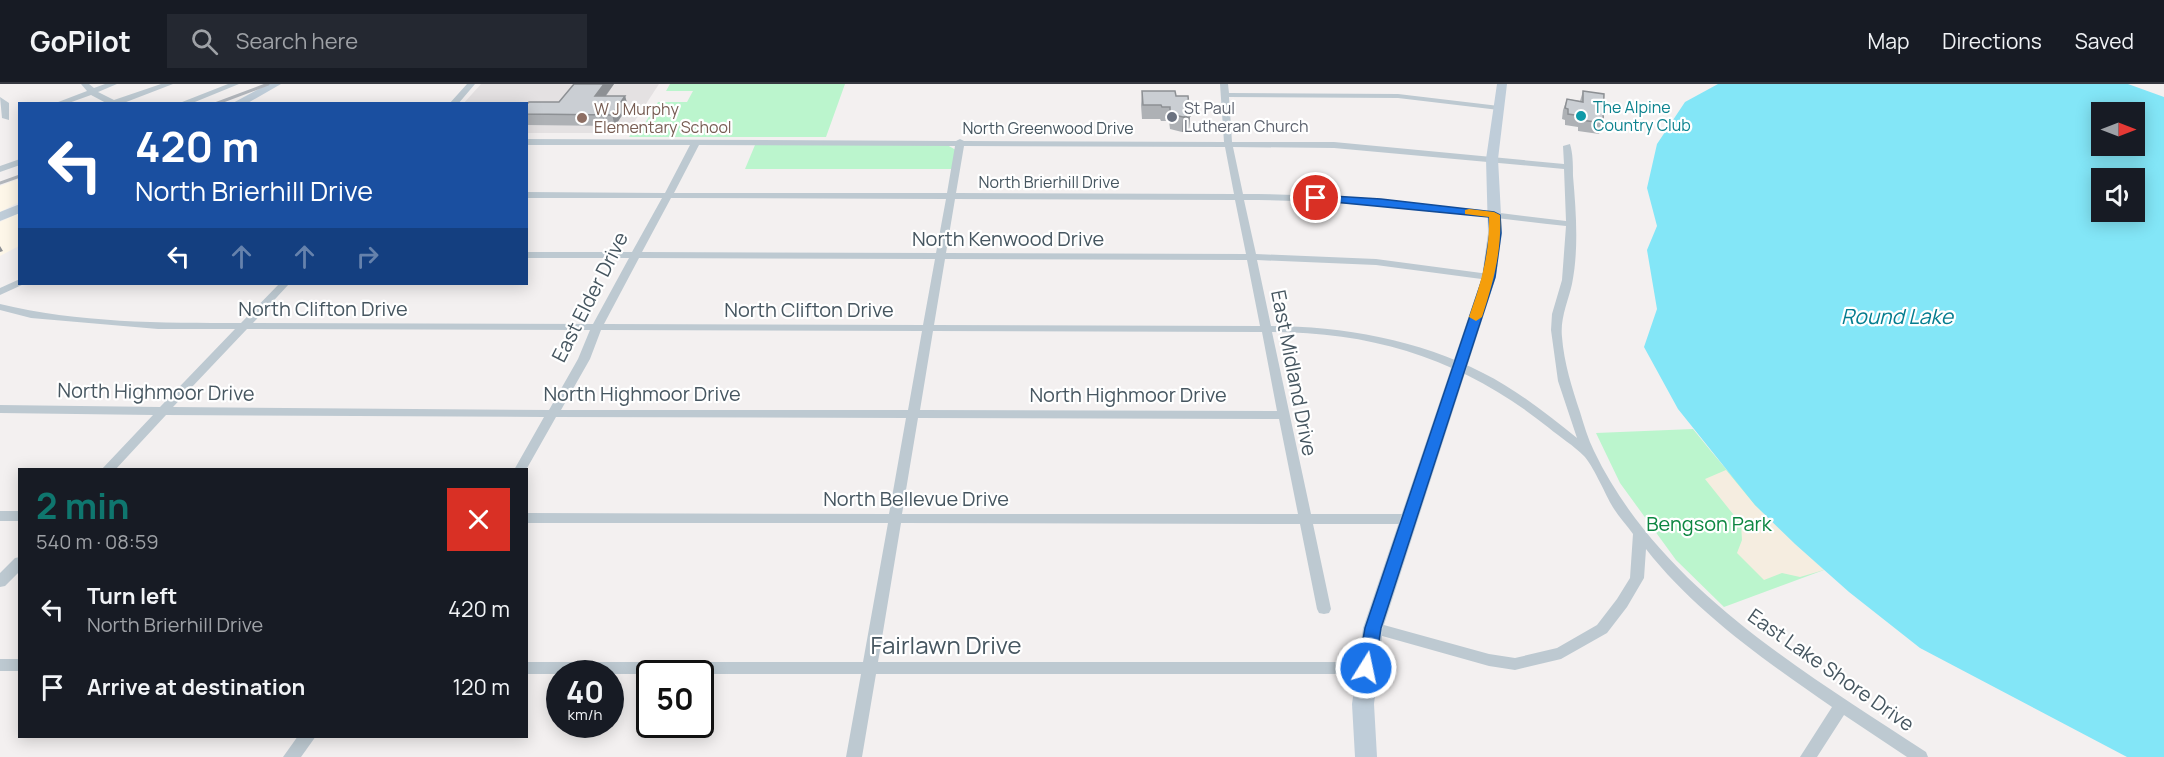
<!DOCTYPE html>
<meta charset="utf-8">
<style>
body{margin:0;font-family:Manrope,sans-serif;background:#242831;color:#f1f3f6;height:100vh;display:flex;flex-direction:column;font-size:22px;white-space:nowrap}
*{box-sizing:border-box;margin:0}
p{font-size:20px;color:#9ea1a6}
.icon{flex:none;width:33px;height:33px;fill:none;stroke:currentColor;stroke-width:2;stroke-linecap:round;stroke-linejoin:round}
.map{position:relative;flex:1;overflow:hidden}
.side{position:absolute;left:18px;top:384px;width:510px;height:270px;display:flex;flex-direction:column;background:#171b24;border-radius:0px;box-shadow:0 3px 15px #0003}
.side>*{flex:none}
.guide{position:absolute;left:18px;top:18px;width:510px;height:183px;border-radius:0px;box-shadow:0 3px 15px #0003;background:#1a4fa0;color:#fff;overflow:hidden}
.needle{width:39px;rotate:90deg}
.controls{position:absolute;left:2091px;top:18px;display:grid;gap:12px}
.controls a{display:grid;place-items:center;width:54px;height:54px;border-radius:0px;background:#171b24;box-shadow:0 3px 15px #0003;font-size:30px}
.speed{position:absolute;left:546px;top:576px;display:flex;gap:12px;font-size:30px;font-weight:700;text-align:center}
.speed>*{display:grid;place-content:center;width:78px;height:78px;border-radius:50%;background:#171b24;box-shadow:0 3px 15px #0003;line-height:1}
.speed small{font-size:15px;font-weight:400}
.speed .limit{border:3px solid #111;border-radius:9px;background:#fff;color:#111}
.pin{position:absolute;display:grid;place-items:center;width:51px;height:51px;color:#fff;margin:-26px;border:3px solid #fff;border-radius:50%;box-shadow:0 2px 6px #0007}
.me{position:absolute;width:66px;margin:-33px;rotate:10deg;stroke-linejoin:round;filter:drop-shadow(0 0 4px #0008)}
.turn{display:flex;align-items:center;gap:21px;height:126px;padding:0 18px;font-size:27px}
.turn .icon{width:78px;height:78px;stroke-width:2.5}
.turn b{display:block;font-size:42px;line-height:51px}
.lanes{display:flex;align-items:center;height:57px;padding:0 18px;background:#0003;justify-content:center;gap:30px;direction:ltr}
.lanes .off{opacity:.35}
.round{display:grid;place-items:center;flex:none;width:63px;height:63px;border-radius:0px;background:#242831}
.headline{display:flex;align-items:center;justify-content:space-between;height:102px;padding:0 18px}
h1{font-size:36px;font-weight:700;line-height:45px;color:#0f766e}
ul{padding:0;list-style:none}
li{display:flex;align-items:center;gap:18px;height:78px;padding:0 18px}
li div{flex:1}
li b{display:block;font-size:22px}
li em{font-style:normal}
header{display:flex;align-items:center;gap:36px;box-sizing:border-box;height:84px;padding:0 30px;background:#171b24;border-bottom:2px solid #363941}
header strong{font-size:28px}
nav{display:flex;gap:33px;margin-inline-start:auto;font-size:21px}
.search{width:420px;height:54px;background:#242831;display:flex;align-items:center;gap:15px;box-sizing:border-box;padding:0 21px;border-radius:0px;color:#9ea1a6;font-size:22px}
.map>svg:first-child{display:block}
</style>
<header>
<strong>GoPilot</strong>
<div class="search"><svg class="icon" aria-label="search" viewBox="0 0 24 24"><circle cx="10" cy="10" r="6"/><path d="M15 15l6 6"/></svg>Search here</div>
<nav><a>Map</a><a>Directions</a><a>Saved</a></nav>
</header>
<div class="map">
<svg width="2164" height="673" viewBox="0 0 2164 673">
<rect width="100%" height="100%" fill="#f3f0f0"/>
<!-- commercial -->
<path fill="#fef7e9" d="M19 95V118L0 128V102Z
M19 129V162L0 172V138Z"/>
<!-- education -->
<path fill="#e4e1e2" d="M481 0H659L627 49H527L526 20H463Z"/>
<!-- green -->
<path fill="#bbf5cd" d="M670 0H845L826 53H629L638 40 645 39 658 18H687L693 7H666Z
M755 61H947L956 66 953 85H745Z
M1693 345C1733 395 1776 443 1824 486L1724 523 1676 476 1620 399 1596 349Z"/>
<!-- sand -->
<path fill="#f5ede0" d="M1726 386 1755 421 1824 486 1800 493 1782 489 1764 496 1737 469 1742 456 1741 440 1705 395Z"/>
<!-- water -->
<path fill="#83e6f7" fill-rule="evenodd" d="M1718 0H2128L2164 13V673H2127L1920 564 1849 508 1795 460 1755 421 1678 325 1644 263 1657 225 1647 166 1657 142 1647 104 1657 60 1685 18ZM2102 28H2134V62H2102ZM2102 94H2134V128H2102Z"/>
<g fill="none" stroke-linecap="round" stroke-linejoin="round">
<!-- street -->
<path fill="#bdc9d1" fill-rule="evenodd" d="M81 0H89L94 4 105 0H117L98 8 114 16 161 0H173L121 20H108L91 11 66 20H53L87 7Z
M228 0H239L190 20H177Z
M467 0H475L458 20H449Z
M1220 0H1228L1229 9 1398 10 1499 22 1503 24 1499 26 1398 14 1229 13 1232 58H1334L1564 80 1563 62 1570 60C1573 70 1573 81 1573 92 1576 127 1579 165 1572 200 1568 218 1560 234 1562 253 1564 279 1572 304 1580 328 1584 341 1588 355 1594 367 1659 503 1804 588 1926 668L1928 673H1907L1844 631 1817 673H1800L1832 623C1767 578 1695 528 1646 465L1644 494 1627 523 1607 549 1561 575 1515 586 1489 582 1368 548 1366 544 1368 540 1373 538 1489 570 1515 574 1557 564 1597 541 1617 515 1630 494 1633 450C1626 440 1617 431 1611 420 1605 409 1592 380 1584 372 1574 362 1560 353 1549 344 1467 278 1378 248 1272 248L1311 430H1407L1412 432 1414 435 1412 438 1407 440H1313L1331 525 1329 529 1324 530 1319 529 1317 525 1300 440 901 439 878 578H1366L1371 580 1374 584 1371 588 1366 590H876L862 673H846L861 590H526V578H863L888 439H526V429L889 430 906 334 556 333 526 386H514L544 333 166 331 115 386H101L153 331 0 329V321L160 323 235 245H158L31 234 0 226V220C77 239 162 239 241 239L279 200H289L253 239 593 240 629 174H526V168H632L662 114H526V108L665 109 690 61H526V55L956 57 960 55 964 57 1224 58ZM699 61 955 62 947 109H674ZM964 62 1225 63 1234 110 956 109ZM1233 63 1334 64 1564 85 1566 137C1458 124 1352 110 1243 110ZM671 114 946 115 936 169 642 168ZM955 115 1235 116 1246 170 946 169ZM1244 116C1352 116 1459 130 1566 142L1562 196 1552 230 1551 246 1558 297 1577 354C1547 330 1517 306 1483 289 1420 256 1342 242 1271 242L1257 176 1376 181 1489 196 1494 193 1489 190 1376 175 1256 170ZM639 174 935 175 923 241 604 240ZM945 175 1247 176 1260 242 934 241ZM247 245 590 246 578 275 549 326 173 323ZM601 246 922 247 908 326H561L590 275ZM933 247 1262 248 1277 327 920 326ZM918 334 1279 335 1298 430H902Z
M0 13 9 19V36L2 34Z
M20 75V81L0 88V82Z
M20 195V200H24L0 211V204Z
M0 427H20V437H0Z
M20 473V487L5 502 0 503V489L15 474Z
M0 575H20V587H0Z
M298 652H316L301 673H283Z"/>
<!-- secondary -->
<path fill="#bfcdd9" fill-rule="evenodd" d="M268 0H281L246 20H231Z
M1497 0H1507L1498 75 1502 149 1496 193 1383 544 1374 620 1377 673H1355L1352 620 1363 544 1482 193 1488 149 1486 75Z
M20 120V129L0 137V128Z"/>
<!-- rail -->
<path stroke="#b2b6bc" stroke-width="3" d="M215 20 268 0
M0 99 20 92"/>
</g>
<!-- wall -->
<path fill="#aeb1b5" d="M574 0H614L606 12H625L628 22 615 42 526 41V21L559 18Z
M1142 7 1176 12 1190 32 1189 46 1182 48 1170 45 1169 37H1161L1160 35H1142L1141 21Z
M1583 7 1603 39 1599 50 1578 47V43L1565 41V36L1562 35 1563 26 1567 15 1580 17Z"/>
<!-- shaded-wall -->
<path fill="#8d9094" d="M604 0H614L598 22 595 12Z
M625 12 628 22 615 42 612 31Z
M1190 32 1189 46 1182 48 1183 33Z
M0 162 3 167 0 168Z"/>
<!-- building -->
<path fill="#caced3" stroke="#8d9094" stroke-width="1.5" d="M574 0H604L595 12H625L612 31 526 30V21L529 18H559Z
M1142 7H1175L1176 12H1188L1190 32 1183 33 1170 30V23H1162L1161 21H1143Z
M1583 7 1604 10 1603 39 1581 36 1582 32 1568 30V25L1565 24 1567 15 1583 18Z"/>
<!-- route -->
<path fill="#1a73e8" stroke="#114b97" stroke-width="1.5" d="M1316 111 1381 115 1494 128 1500 131 1501 149 1495 193 1395 501 1381 544 1375 584 1372 589 1366 591 1360 589 1358 584 1365 544 1483 193 1490 149 1489 133 1313 116 1311 114Z"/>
<!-- slow -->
<path fill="#f59e0b" d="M1469 125 1494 128 1500 131C1502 167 1493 199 1482 233L1476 237 1469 233C1481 200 1490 168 1489 133L1465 130V126Z"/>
<!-- markers -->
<circle fill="#0f9aa8" stroke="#fff" stroke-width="2" cx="1581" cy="32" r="6"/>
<circle fill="#6b7280" stroke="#fff" stroke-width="2" cx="1172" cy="33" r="6"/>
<circle fill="#8d6e63" stroke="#fff" stroke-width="2" cx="582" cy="34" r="6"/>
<g text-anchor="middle" stroke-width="4.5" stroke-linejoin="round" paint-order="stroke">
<!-- far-culture labels -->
<g font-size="16" fill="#0d838f" stroke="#fff" text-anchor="start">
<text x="1593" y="29">The Alpine<tspan x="1593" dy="18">Country Club</tspan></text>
</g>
<!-- far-worship labels -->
<g font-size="16" fill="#5b616d" stroke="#fff" text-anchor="start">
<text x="1184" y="30">St Paul<tspan x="1184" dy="18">Lutheran Church</tspan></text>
</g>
<!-- far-education labels -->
<g font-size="16" fill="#785e54" stroke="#fff" text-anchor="start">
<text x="594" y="31">W J Murphy<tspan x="594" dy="18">Elementary School</tspan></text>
</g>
<!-- far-street labels -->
<g font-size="16" fill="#465660" stroke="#fff">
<text x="1048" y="50">North Greenwood Drive</text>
<text x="1049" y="104">North Brierhill Drive</text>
</g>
<!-- street labels -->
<g font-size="20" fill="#465660" stroke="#fff">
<text x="1008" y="162">North Kenwood Drive</text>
<text transform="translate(590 213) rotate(-63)" y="7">East Elder Drive</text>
<text x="323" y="232">North Clifton Drive</text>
<text x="809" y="233">North Clifton Drive</text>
<text transform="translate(1294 289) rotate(79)" y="7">East Midland Drive</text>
<text transform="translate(156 308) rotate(1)" y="7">North Highmoor Drive</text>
<text x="642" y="317">North Highmoor Drive</text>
<text x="1128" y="318">North Highmoor Drive</text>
<text x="916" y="422">North Bellevue Drive</text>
<text transform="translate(1831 586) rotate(35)" y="7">East Lake Shore Drive</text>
</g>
<!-- park labels -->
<g font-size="20" fill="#0c8641" stroke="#fff">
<text x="1709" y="447">Bengson Park</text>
</g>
<!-- water labels -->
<g font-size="21" font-style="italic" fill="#047c8f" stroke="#fff">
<text x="1897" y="240">Round Lake</text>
</g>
<!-- near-street labels -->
<g font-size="24" fill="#465660" stroke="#fff">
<text x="946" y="570">Fairlawn Drive</text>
</g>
</g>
</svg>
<div class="controls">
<a><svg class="needle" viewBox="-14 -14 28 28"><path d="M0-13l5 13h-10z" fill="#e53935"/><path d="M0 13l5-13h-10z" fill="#9ea1a6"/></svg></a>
<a><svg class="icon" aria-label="sound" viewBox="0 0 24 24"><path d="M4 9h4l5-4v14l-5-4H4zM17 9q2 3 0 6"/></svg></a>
</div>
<div class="speed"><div>40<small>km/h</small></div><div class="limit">50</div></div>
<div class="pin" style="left:1316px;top:114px;background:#d93025"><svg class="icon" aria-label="arrive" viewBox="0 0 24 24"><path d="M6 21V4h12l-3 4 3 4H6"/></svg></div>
<svg class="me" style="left:1366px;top:584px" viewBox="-20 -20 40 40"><circle r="17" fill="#1a73e8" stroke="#fff" stroke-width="3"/><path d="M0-11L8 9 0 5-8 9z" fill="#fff"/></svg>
<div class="guide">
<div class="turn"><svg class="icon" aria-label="left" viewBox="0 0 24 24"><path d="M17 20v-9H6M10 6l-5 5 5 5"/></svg><div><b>420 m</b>North Brierhill Drive</div></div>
<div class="lanes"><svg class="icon" aria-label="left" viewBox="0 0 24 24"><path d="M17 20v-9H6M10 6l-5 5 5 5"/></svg><svg class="icon off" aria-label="ahead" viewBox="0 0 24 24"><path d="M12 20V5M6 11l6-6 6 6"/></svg><svg class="icon off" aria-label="ahead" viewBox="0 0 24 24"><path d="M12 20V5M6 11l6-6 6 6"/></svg><svg class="icon off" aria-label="right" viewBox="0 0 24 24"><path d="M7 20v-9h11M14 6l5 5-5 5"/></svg></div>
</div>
<section class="side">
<div class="headline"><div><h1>2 min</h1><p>540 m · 08:59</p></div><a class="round" style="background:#d93025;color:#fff"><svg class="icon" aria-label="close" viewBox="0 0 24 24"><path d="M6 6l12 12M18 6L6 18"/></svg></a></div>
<ul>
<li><svg class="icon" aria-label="left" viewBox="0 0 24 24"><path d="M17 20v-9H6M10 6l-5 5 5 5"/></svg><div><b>Turn left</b><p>North Brierhill Drive</p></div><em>420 m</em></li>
<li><svg class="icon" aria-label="arrive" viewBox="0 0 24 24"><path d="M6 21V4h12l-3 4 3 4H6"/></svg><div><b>Arrive at destination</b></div><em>120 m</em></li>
</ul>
</section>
</div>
